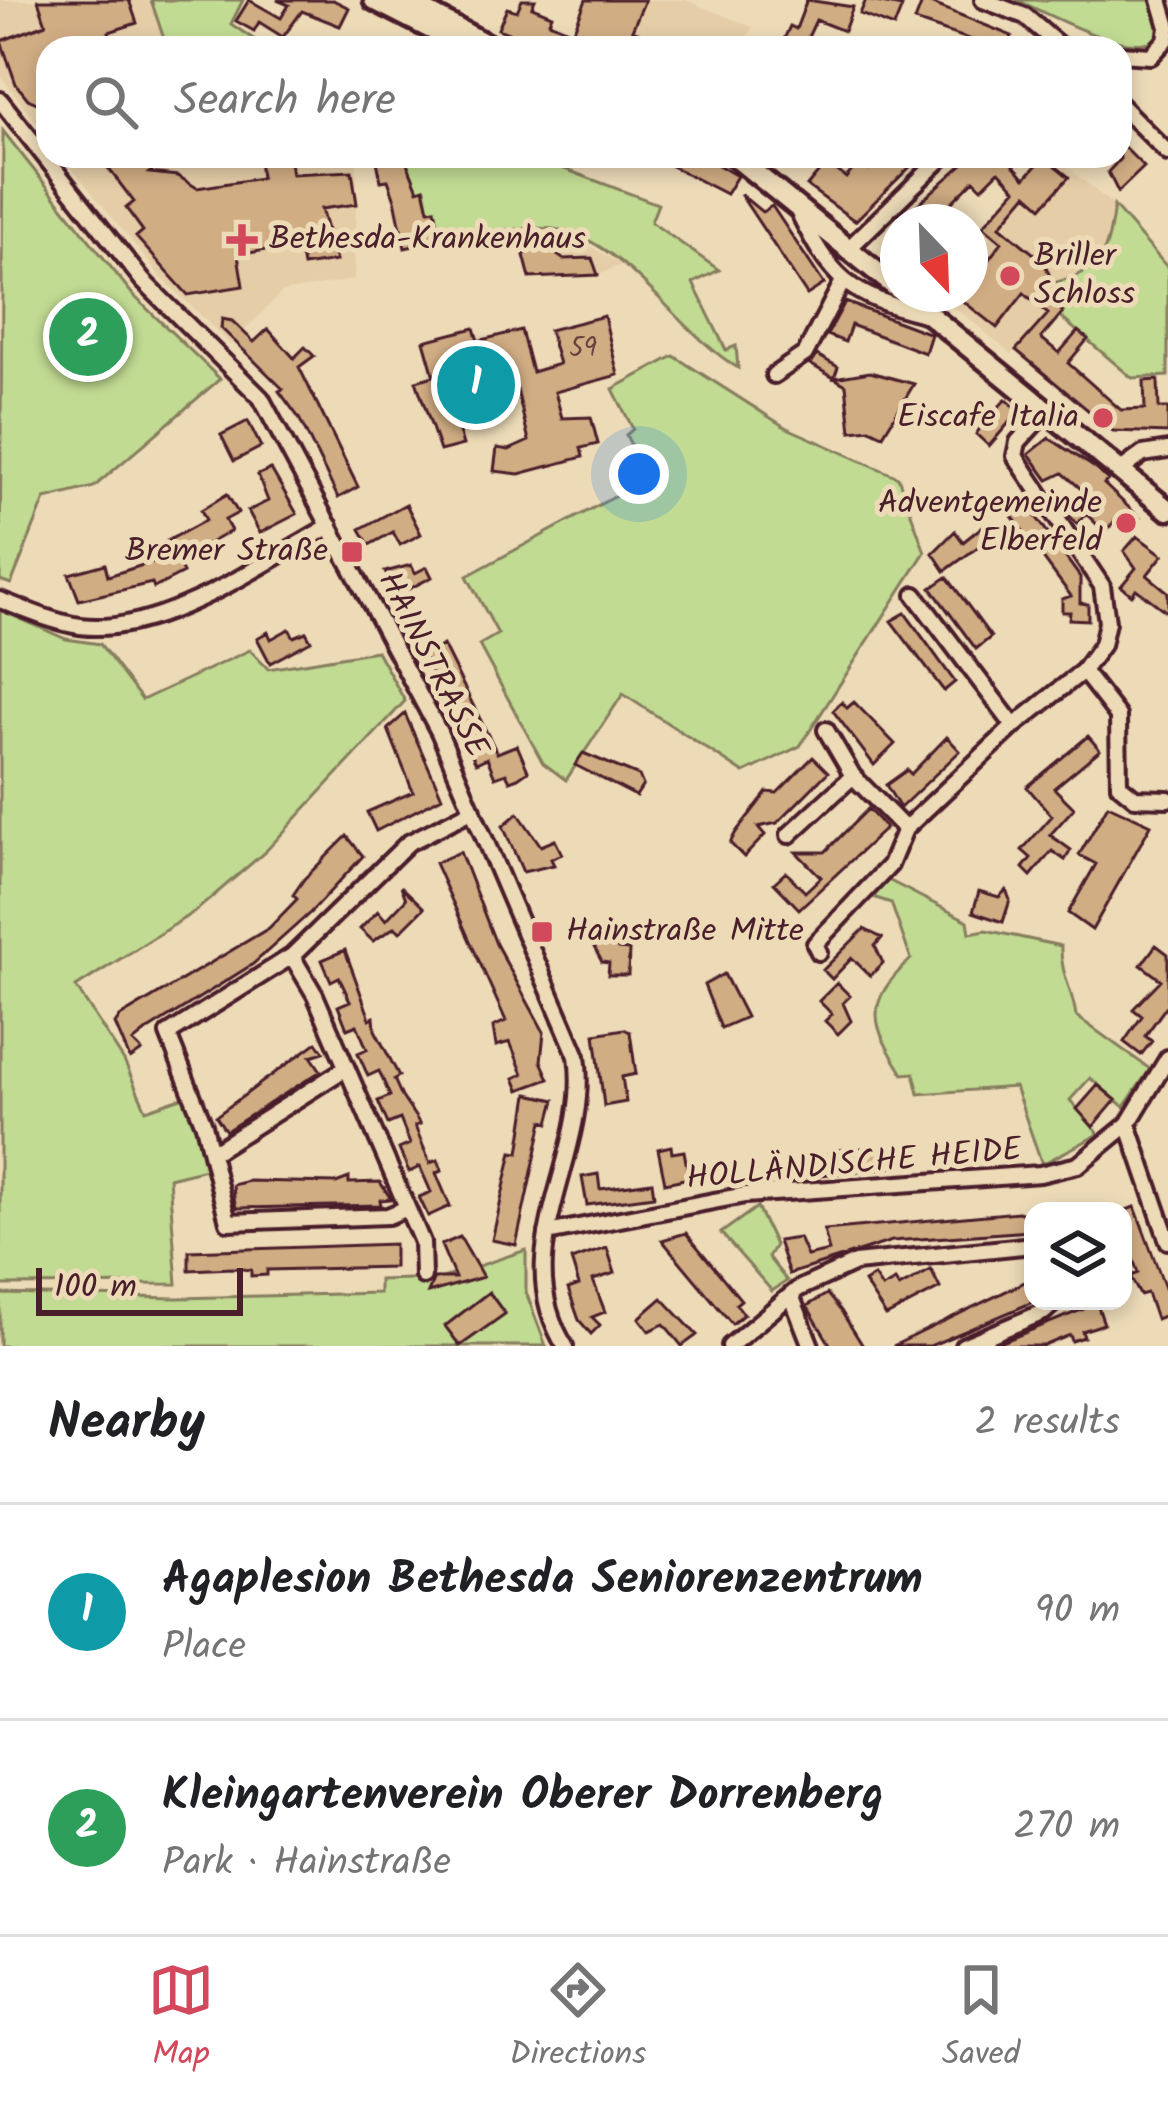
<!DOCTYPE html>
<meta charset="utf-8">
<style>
body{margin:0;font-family:Kalam,sans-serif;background:#f2f2f2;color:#202124}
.controls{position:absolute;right:36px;bottom:36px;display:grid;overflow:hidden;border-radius:24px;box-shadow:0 6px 18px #0003}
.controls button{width:108px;height:108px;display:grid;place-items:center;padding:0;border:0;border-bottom:3px solid #e0e0e0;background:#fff;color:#202124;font:60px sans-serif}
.compass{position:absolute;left:880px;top:204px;width:108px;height:108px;border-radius:50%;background:#fff;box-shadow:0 6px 18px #0003;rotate:157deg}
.scale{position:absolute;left:36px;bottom:30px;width:207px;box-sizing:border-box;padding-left:12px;border:6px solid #4a1f2b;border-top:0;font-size:33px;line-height:42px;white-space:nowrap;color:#4a1f2b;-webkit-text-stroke:9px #eddbb8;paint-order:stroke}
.you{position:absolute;left:639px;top:474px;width:42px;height:42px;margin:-30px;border:9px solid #fff;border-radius:50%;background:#1a73e8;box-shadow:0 0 0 18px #1a73e833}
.badge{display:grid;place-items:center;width:78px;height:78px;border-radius:50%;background:#d1495b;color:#fff;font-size:39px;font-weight:700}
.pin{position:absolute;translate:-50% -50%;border:6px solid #fff;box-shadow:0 3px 12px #0006}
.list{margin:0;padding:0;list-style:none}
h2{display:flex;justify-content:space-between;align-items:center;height:156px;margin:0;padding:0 48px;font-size:51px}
h2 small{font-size:39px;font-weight:400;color:#757577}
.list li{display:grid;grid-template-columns:78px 1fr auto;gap:36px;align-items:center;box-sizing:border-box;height:216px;padding:0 48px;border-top:3px solid #e0e0e0}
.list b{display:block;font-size:45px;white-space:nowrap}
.list p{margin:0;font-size:39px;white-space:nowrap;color:#757577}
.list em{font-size:39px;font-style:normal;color:#757577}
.icon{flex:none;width:66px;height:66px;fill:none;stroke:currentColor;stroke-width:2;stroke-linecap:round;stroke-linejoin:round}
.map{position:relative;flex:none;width:1168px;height:1346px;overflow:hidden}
.search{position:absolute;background:#fff;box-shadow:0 6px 18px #0003;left:36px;right:36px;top:36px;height:132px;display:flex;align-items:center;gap:30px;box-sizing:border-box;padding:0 42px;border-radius:36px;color:#757577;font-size:45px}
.sheet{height:588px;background:#fff}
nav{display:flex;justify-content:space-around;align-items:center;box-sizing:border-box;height:168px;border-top:3px solid #e0e0e0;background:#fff;font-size:33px;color:#757577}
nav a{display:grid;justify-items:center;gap:6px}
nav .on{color:#d1495b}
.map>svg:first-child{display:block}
.built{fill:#e5cda8}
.green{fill:#c1db92;stroke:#867d5e;stroke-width:3}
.building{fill:#d1ad84;stroke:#4a1f2b;stroke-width:3}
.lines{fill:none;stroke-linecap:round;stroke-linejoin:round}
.minor-casing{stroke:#4a1f2b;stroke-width:22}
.major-casing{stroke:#4a1f2b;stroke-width:27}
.minor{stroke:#eddbb8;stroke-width:14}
.major{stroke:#eddbb8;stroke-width:18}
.poi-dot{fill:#d1495b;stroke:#eddbb8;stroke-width:4.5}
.labels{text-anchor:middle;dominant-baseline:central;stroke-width:10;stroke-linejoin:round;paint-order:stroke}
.number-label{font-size:27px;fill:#6c4241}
.poi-label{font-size:33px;fill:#4a1f2b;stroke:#eddbb8;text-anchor:start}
.street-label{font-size:33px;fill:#4a1f2b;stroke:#eddbb8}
</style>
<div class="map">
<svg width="1168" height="1346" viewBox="0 0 1168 1346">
<rect width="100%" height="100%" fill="#eddbb8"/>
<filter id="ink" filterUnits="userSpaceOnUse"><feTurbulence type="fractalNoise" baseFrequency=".00833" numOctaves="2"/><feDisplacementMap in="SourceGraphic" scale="24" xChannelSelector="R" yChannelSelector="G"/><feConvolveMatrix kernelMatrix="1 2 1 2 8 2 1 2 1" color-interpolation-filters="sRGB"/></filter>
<g filter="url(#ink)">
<path class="built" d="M0 0H151L166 43 159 48H48V138L0 75Z
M645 0H685L753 27 740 48H626Z
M62 156H357L354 280 282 292 231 345 160 276Z
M1059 160 1114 206 1108 252 1083 275 1053 283 1059 299 1012 354 959 311 935 301 942 294H970V261Z
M535 229 568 232 621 265 598 275 579 261H524L512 232Z"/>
<path class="green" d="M151 0H243L231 24 267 48H160L165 42Z
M1016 0H1168V10L1157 14 1159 38C1125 59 1053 15 1016 0Z
M3 131 133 295 220 379 94 487 45 499 11 584 0 580Z
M404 156H530L658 204 651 222 719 270 693 283 726 350 736 346 738 368C678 333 624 237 553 229 518 225 476 236 441 240L435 209 429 210 425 189 418 190Z
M1114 206 1168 268V376L1132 378 1051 309 1059 298 1053 283C1104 270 1107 255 1114 206Z
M674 356 785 427 898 477 925 552 800 746 744 773 623 694 566 780 543 763 479 645 498 634 467 576 647 479 626 435 633 429 613 389Z
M0 610 66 639 100 644 142 700 250 650 268 669 377 651 405 701 266 851 197 910 76 987 124 1061 146 1110 187 1096 210 1168 169 1178 177 1284 0 1285Z
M888 880 968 921 970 933 986 930 1061 946C1060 973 1073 991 1076 1016L1150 1069 1124 1107 1090 1078 1070 1100 1099 1134 1042 1164 1015 1087 919 1094 914 1073 903 1074C870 1022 864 1004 911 959L891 903 873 897Z
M757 1207 775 1245 768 1257 787 1281 772 1291 721 1233Z
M526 1250V1292L546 1346H0V1294L177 1298 379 1293V1280L443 1278Z"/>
<path class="building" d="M38 0H129L137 23 109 32 111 39 90 48H48V108L28 99 16 84 1 41 46 24Z
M249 0 281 18 289 5 277 0H333L349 8 340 26 302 11 283 37 259 22 254 31 236 21Z
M522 0H535L532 7 552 15 549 22 573 32 586 0H645L632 30 645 35 639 48H545L498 29 507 8 517 11Z
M807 0 853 7 844 31 816 20 803 48H780L790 26 796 29Z
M866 0 902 7 894 27 860 14Z
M923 0 1012 36 1008 46 989 39 986 45 915 21Z
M1120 143 1144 167 1118 192 1108 172 1120 159Z
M99 156H171L149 173 178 176 197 188 261 178 259 158 289 156 292 174 352 171 357 204 321 209 336 261 303 266 299 244 238 255 243 286 188 295 136 237 143 231 126 208 134 202Z
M376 156H404L418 190 424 188 429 210 435 209 441 240 405 248 395 200 388 180 381 181Z
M652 156H703L737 176 726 194Z
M883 156H921L855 221 807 186 827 162 846 178 860 161 869 170Z
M972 156H1005L1025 178 1045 156H1063L1054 165 1069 177 1042 207 1027 194 1000 226 1034 254 1040 251 1059 300 1054 305 1063 312 1041 338 1059 353 1078 331 1088 339 1068 363 1121 410 1145 409 1144 381 1158 380 1159 408H1168V433L1113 431 1016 350 1048 314 1024 293 997 328 954 294H970V284L1002 242 983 226 1016 189 999 171 982 188 974 180 932 222H898Z
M740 194 762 212 772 206 824 284 807 295Z
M540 243 563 259 592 258 598 275 530 278 524 255Z
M845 302 931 334 925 353 851 325 845 342 827 335Z
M604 316 618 375 555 392 562 418 591 417 598 444 581 448 583 457 519 474 494 471 497 448 509 450 529 441 517 390 485 398 488 412 456 421 463 445 440 451 416 381 434 376 424 341 474 328 478 341 521 330 532 372 559 364 549 330Z
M222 319 232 321 254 342 268 329 294 358 305 347 314 356 299 367 358 487 338 498 299 418 279 391 283 389 221 328Z
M817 355 838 367 834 378 870 372 914 384 883 435 870 429 851 431 846 385 810 364Z
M1006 399 1019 411 989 446 976 434 981 427 975 421 988 405 995 411Z
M248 421 261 447 234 461 221 435Z
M1049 438 1095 468 1108 480 1104 484 1140 518 1126 533 1114 522 1105 532 1086 514 1077 524 1068 514 1087 494 1063 473 1048 480 1029 454Z
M271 469 297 514 260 533 248 511 268 501 258 475Z
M227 494 238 513 225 520 231 531 177 561 183 573 154 588 152 583 79 600 69 574 105 564 108 576 162 559 156 547 206 520 201 510Z
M1021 496 1080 577V603L1088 604V620L1069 619 1070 612H1062V599L1071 596 1006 508Z
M406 504 421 534 400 545 393 532 369 545 360 529Z
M984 525 993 536 945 571 933 553 955 531 963 542Z
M1137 536 1163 555 1147 575 1168 592V613L1136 589 1132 595 1121 586 1136 568 1124 551Z
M411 565 415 573 427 567 432 577 397 595 385 572Z
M947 577 991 637 976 649 931 588Z
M905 613 955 682 944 691 891 621Z
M289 629 294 637 306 632 311 641 270 663 257 638 268 632 271 639Z
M443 645 497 753 517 745 528 771 518 778 510 781 506 773 495 777 487 758 476 763 423 656Z
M842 702 847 708 854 702 895 744 874 765 833 711Z
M405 714 442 797 376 831 367 812 413 792 388 729Z
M1088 736 1100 750 1054 788 1074 808 1050 835 1071 850 1065 860 1052 851 1031 876 1023 868 1031 858 1022 850 1052 816 1027 787Z
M947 737 960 751 900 808 886 785 907 770 911 774Z
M583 753 639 776 643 785 636 796 575 765Z
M813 757 828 772 777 823 758 827 765 835 744 857 730 843 736 832 767 792 777 793Z
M1108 805 1151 825 1092 930 1068 913 1096 864 1079 855Z
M868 809 886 828 799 909 774 883 786 872 805 892 821 877 796 852H825Z
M518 813 541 846 555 840 562 854 551 859 554 865 523 872 503 826Z
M347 836 363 856 311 912 253 964 148 1030 133 1042 142 1051 130 1059 115 1024 120 1017 269 928 297 899 293 895 304 879Z
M460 852 496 944 544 1032 541 1061 549 1079 519 1090 514 1078 523 1074 510 1042 496 1046 493 1027 506 1021 435 863Z
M401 886 424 908 400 932 395 927 373 941 360 929 378 911 386 920 406 899Z
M1006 890 1010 900 1003 922 973 912 979 891 999 897Z
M608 926 618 949 629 950 628 975H608L609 963 602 962 588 936Z
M864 929 882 938 875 946 883 963 870 976 852 958 832 979 823 970Z
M1156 945 1168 954V1004L1145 1036 1152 1041 1141 1055 1124 1042 1142 1016 1133 1009 1161 980 1141 965Z
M345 950 370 1019 374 1017 375 1030 399 1076 394 1079 402 1097 420 1124 415 1126 430 1163 438 1160 442 1171 436 1173 450 1206 428 1216 419 1197 431 1192 420 1167 409 1172 399 1149 410 1144 400 1119 388 1124 378 1101 390 1096 379 1071 368 1076 358 1053 367 1049 357 1025 347 1029 338 1006 350 1001 339 977 331 981 322 960Z
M724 974 746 1017 721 1028 704 985Z
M837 983 850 996 843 1003 851 1021 838 1034 825 1021 832 1014 819 1001Z
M624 1029 630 1032 636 1074 622 1077 626 1102 604 1106 595 1034Z
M317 1042 324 1052 311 1056 321 1071 226 1131 216 1116Z
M1098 1085 1116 1100 1093 1127 1077 1109Z
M528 1094 555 1100 549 1123 543 1121 516 1245 492 1240 512 1152 519 1153Z
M671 1146 672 1153 684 1151 689 1178 665 1183 658 1149Z
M891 1146 893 1167 793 1178V1162L829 1160V1152L837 1150Z
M598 1174 600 1189 652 1182 654 1196 587 1205 582 1177Z
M349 1178V1183L380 1182 391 1199 380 1200 381 1205 236 1208 234 1198 233 1185 249 1181 336 1183Z
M1135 1207 1168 1296V1314L1156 1319 1147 1293 1140 1295 1130 1276 1138 1273 1123 1230V1211Z
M1018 1212 1029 1215 1030 1231 892 1241 789 1274 778 1241 799 1238 807 1256 829 1251 824 1230Z
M686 1233 741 1300 736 1304 744 1314 732 1324 662 1240Z
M460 1237 483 1277 428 1293 434 1278H455L441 1245Z
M394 1244V1267L267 1270V1275L251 1276V1270L233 1268 189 1270V1251Z
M607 1248 615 1273 593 1280 605 1312 592 1317 600 1325 591 1334 579 1320 568 1289 579 1285 571 1260Z
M931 1270 940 1288 886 1316 864 1282 874 1276 882 1288 895 1281 899 1287Z
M1033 1278V1302L930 1346H893Z
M489 1292 505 1314 460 1346 445 1326Z
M827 1294 841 1311 863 1346H831L807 1306Z
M662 1298 697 1335 682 1346 664 1324 649 1331 639 1318Z
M1081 1301H1096L1104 1324 1082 1331 1084 1337 1072 1341 1070 1335 1044 1346H992L1084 1309Z"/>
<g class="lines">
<g class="minor-casing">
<path id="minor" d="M983 0 1025 16 1062 48
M1160 0 1168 27
M1120 54 1151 56 1166 40 1168 28
M0 100 143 281 261 398 439 732 577 1056C592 1155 505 1250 565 1346
M1120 105 1168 153
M797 209C831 279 847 295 924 314
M846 251 944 156
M774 375 805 354 842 283
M1121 470 1143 454 1168 450
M915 595 1014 726
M0 600C26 610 53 622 80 626 159 637 262 563 330 526
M1083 671 1118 716 1119 785 1135 798 1168 799
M826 730 853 776 905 829
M789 835 853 776
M819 952 815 944 890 865 905 829 1014 726 1083 671 1102 645 1107 622 1102 586 1015 456 1018 442 1049 408
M292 956 315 995 422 1242 423 1276
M1168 1058 1128 1124 1168 1241
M212 1153 346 1068
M407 1208 388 1216 228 1222 204 1125 168 1034 292 956 408 843 473 810
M547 1233 745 1195 1040 1174 1078 1165 1128 1124
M791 1295 811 1346
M730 1346 798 1289 855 1263 1033 1245
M963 1346 1044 1312 1056 1301"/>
</g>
<g class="major-casing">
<path id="major" d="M374 0 468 48
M404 0 493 48
M734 156 898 289
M904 294 1168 510"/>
</g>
<use href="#minor" class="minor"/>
<use href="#major" class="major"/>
</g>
</g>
<g class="poi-dot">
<path d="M236 222h12v12h12v12h-12v12h-12v-12h-12v-12h12z"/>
<circle cx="1010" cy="276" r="12"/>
<circle cx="1103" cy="418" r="12"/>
<circle cx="1126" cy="523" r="12"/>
<rect x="340" y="540" width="24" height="24" rx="6"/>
<rect x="530" y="920" width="24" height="24" rx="6"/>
</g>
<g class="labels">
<g class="number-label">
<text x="583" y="348">59</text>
</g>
<g class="poi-label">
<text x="269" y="240">Bethesda-Krankenhaus</text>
<text x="1034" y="257">Briller<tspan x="1034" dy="38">Schloss</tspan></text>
<text x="1079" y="418" text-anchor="end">Eiscafe Italia</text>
<text x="1102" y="504" text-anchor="end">Adventgemeinde<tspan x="1102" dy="38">Elberfeld</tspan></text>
<text x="328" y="552" text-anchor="end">Bremer Straße</text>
<text x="566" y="932">Hainstraße Mitte</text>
</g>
<g class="street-label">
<text transform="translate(432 665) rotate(63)">HAINSTRASSE</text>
<text transform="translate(854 1165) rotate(-5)">HOLLÄNDISCHE HEIDE</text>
</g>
</g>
</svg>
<div class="controls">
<button><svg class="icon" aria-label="layers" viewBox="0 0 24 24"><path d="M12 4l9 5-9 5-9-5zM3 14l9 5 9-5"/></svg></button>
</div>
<svg class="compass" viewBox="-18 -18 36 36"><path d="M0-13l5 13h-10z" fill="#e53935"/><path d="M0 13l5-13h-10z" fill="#757577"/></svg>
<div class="scale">100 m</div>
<div class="you"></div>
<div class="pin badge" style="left:476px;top:385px;background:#0f9aa8">1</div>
<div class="pin badge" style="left:88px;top:337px;background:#2e9e5b">2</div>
<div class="search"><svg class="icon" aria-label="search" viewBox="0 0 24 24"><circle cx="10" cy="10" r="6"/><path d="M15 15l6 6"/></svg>Search here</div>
</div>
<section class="sheet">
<h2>Nearby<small>2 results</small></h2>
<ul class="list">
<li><span class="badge" style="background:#0f9aa8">1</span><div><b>Agaplesion Bethesda Seniorenzentrum</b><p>Place</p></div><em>90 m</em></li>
<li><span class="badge" style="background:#2e9e5b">2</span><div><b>Kleingartenverein Oberer Dorrenberg</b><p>Park · Hainstraße</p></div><em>270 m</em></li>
</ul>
</section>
<nav>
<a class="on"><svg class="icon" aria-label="map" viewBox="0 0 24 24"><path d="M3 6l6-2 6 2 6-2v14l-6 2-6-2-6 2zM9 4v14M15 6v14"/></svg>Map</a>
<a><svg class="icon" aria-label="directions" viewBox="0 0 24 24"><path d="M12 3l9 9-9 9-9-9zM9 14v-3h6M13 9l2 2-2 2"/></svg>Directions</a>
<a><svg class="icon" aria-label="saved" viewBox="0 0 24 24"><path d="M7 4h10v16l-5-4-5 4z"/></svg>Saved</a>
</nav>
